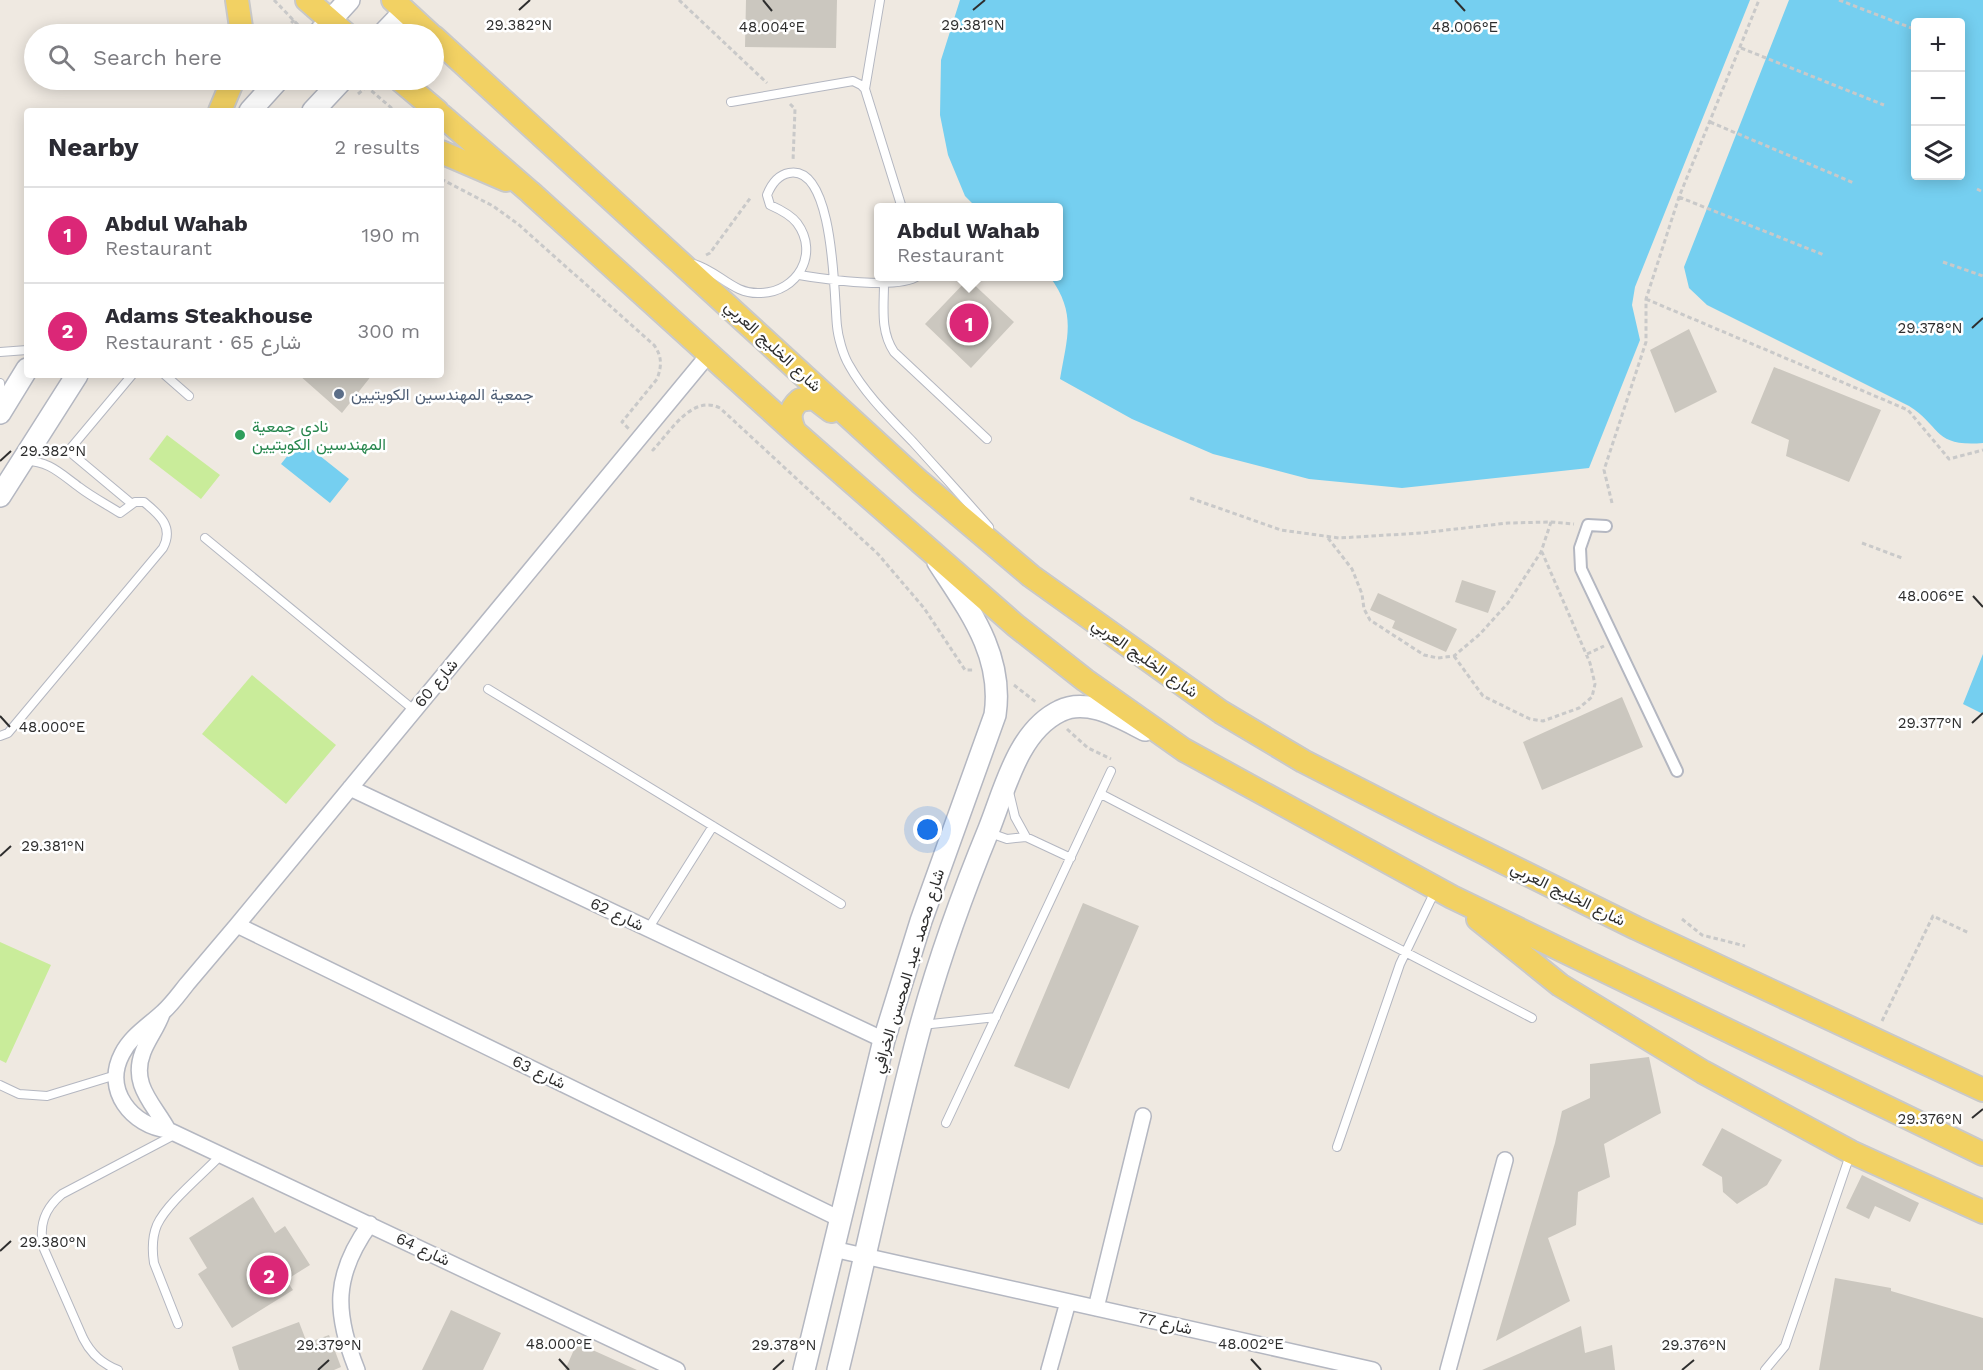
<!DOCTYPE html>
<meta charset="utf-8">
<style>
body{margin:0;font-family:"Work Sans",Vazirmatn,sans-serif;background:#f7f7f7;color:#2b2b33}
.controls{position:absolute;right:18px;top:18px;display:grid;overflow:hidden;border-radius:6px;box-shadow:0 3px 15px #0003}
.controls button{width:54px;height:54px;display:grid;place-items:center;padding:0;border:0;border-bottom:2px solid #e1e1e2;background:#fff;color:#2b2b33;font:30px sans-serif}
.you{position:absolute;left:928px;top:830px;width:21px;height:21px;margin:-15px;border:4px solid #fff;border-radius:50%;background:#1a73e8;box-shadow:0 0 0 9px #1a73e833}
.badge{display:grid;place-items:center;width:39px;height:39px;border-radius:50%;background:#db2777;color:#fff;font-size:20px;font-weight:700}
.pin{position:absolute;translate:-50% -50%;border:3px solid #fff;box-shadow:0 2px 6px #0006}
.popup{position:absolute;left:874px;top:203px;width:189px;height:78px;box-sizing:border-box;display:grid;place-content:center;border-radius:6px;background:#fff;filter:drop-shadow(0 2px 4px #0005);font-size:20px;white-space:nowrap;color:#7c7c81}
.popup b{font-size:22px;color:#2b2b33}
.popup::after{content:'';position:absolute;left:50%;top:100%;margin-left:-12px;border:12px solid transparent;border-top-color:#fff}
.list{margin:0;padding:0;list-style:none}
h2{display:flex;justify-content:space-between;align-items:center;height:78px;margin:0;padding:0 24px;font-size:26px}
h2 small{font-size:20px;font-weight:400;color:#7c7c81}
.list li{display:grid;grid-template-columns:39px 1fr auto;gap:18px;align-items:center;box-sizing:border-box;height:96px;padding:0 24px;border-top:2px solid #e1e1e2}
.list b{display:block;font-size:22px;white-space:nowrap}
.list p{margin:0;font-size:20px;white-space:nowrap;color:#7c7c81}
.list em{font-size:20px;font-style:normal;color:#7c7c81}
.icon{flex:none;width:33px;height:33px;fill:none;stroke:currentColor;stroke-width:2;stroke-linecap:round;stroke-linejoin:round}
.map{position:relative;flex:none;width:1983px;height:1370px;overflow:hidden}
.search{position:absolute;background:#fff;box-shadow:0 3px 15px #0003;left:24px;top:24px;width:420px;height:66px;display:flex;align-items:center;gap:15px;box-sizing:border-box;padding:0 21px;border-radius:33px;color:#7c7c81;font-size:22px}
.panel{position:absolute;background:#fff;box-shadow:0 3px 15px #0003;left:24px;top:108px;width:420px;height:270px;border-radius:6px}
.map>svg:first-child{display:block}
.pitch{fill:#c9ec9a}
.water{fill:#75cff0;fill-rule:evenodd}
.building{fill:#cbc7bf}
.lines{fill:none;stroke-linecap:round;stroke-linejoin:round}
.service-casing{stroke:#b4b7c1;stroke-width:10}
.pedestrian-casing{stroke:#b4b7c1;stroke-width:14}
.minor-casing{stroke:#b4b7c1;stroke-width:18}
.secondary-casing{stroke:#b4b7c1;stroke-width:24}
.primary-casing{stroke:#c9c9c9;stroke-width:26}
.path{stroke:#c9c9c9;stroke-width:3;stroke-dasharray:4.5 3;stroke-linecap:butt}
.service{stroke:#fff;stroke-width:8}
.pedestrian{stroke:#fff;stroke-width:10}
.minor{stroke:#fff;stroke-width:15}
.secondary{stroke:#fff;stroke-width:21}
.primary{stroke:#f2d163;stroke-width:22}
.ticks{fill:none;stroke:#2e2e2e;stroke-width:2}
.service-dot{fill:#5c6f8a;stroke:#fff;stroke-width:2}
.leisure-dot{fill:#2e9e5b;stroke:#fff;stroke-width:2}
.labels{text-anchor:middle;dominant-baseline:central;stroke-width:5;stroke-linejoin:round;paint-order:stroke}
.street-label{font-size:16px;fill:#2e2e2e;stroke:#fff}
.service-label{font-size:16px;fill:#4e5e75;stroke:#fff;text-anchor:start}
.leisure-label{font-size:16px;fill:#27864d;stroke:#fff;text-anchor:start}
.ticks-label{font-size:15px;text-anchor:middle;fill:#2e2e2e;stroke:#fff;stroke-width:5;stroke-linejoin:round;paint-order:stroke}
</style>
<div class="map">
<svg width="1983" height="1370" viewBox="0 0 1983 1370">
<rect width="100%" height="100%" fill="#efe9e1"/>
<path class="pitch" d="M167 435 220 475 201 499 149 459Z
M252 675 336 745 286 804 202 734Z
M0 942 51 965 6 1063 0 1060Z"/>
<path class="water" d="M960 0H1750L1635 287 1632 305 1640 340 1589 468 1402 488 1309 479 1213 454 1132 419 1060 379C1067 337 1077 314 1050 277L1059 276V208L976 207 965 196 948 155 940 115 941 60Z
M1789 0H1983V443C1933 447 1942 427 1909 406L1707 305 1689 288 1684 267ZM1960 22V176H1916V22Z
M300 440 349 479 330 503 281 464Z
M1983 654V714L1963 704Z"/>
<path class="building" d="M746 0H837L836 48 745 47Z
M968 279 1014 322 971 368 925 324Z
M1689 329 1717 392 1675 413 1650 350Z
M1774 367 1881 410 1849 482 1786 456 1789 440 1751 423Z
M299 375H372L342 413Z
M1462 580 1496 591 1488 613 1455 602Z
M1378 593 1457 629 1446 652 1392 628 1395 621 1370 610Z
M1622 697 1643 747 1542 790 1523 742Z
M1083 903 1139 926 1069 1089 1014 1066Z
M1649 1057 1661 1113 1604 1144 1610 1177 1578 1192 1576 1225 1548 1238 1570 1301 1496 1341 1555 1143 1562 1111 1590 1098V1064Z
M1722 1128 1782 1160 1767 1185 1737 1204 1723 1192 1722 1177 1702 1165Z
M1862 1175 1919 1203 1910 1222 1875 1206 1869 1219 1846 1208Z
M253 1197 275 1233 285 1226 310 1265 286 1280 293 1290 232 1328 198 1274 207 1268 189 1238Z
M1835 1278 1891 1288V1291L1983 1318V1370H1819Z
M451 1310 501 1333 483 1370H422Z
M299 1322 307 1343 329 1335 341 1367 334 1370H239L232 1347Z
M1581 1326 1585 1353 1612 1345 1615 1370H1482Z
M577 1343 637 1370H565Z"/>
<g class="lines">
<g class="service-casing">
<path id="service" d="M865 89 880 0
M731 102 853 81 861 85 865 89 902 208
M694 264C719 271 733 295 761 293 797 292 820 254 797 223 791 215 779 209 770 205L767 195C771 185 778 175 789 173 835 164 834 299 837 326 838 337 843 355 849 365 865 394 890 418 913 442 938 470 964 498 989 527
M799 275C824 279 898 290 918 276
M884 283C884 307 880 331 894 352L987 439
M0 352 27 350
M132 375 70 449 71 453 132 504
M165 375 189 396
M0 383 1 399
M205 538 414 710
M488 689 841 904
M0 736 8 733 163 548C174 527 160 515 144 502H135L120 513C106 504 92 497 79 487 61 474 48 460 24 461
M1009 792 1015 817 1026 837 1071 858
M1101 794 1532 1018
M990 833 1007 839 1026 837
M648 929 713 826
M922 1025 996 1017
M0 1085 19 1094 47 1096 116 1075
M946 1123 1111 771
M1337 1147 1400 964 1435 891
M178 1324 154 1263C152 1250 152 1237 157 1225 167 1203 203 1174 221 1155
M118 1370C102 1364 91 1354 83 1338L44 1249C38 1226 44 1209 62 1194L176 1134
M1765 1370 1785 1346 1850 1155"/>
</g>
<g class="pedestrian-casing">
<path id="pedestrian" d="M1606 526 1588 525 1580 548 1581 569 1677 771"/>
</g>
<g class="minor-casing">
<path id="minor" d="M350 788 884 1040
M237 925 840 1219
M162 1014C157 1028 148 1039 143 1052 130 1085 154 1104 168 1130
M833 1249 1373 1370
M1096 1308 1143 1116
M357 1370C334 1313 333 1275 370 1224
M677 1370 168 1130C132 1126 103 1090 122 1054 131 1036 148 1026 163 1012 172 1004 179 994 187 984 203 965 220 945 237 925L709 354
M1049 1370 1068 1302
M1448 1370 1505 1160"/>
</g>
<g class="secondary-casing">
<path id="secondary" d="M318 34 349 0
M383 34 405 11
M250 111 278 80
M313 111 342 80
M0 413 27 369
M0 496 77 375
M804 1370 884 1040 921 921 995 715C1004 655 969 610 938 562
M838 1370C865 1260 888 1149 917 1039 936 967 961 897 989 829 1005 789 1018 731 1060 711 1087 697 1121 718 1145 730"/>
</g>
<g class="primary-casing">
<path id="primary" d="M237 0 242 34
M307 0 346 34
M393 0 430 34
M434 37 920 482 1031 576 1221 712 1303 761 1432 827 1636 928 1983 1090
M400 80 437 111
M220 111 233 80
M441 115 530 192 795 432 1015 625 1085 680 1184 750 1452 897 1983 1154
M441 152 506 180
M795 432C789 419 788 410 800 400L814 398 831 411
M1478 919 1560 985 1703 1072 1851 1152 1983 1212"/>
</g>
<path class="path" d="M274 0 300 27
M679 0 767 83
M1839 0 1914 29
M281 34 294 20
M1741 48 1884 105
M360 81 395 111
M358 94 375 80
M790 104 795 109 793 161
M1710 122 1854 183
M441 179 493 206 518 224 654 345C662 356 662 366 657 379L622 422 629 429
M1977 189 1983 192
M1679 197 1824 255
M706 255 710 253 751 197
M1943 262 1983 276
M1646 299 1908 410 1949 459 1983 450
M652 449 653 450C670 432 692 394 720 408L878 554 924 608 965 670H974
M1190 498 1281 530 1339 538 1421 533 1508 523 1551 522 1574 524
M1612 503 1604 470 1646 342V299L1679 197 1759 0
M1328 538 1352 569 1362 594 1364 609 1370 620 1424 655 1438 658 1454 656 1480 634 1508 603 1541 552 1551 522
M1862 543 1902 558
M1587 654 1604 646
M1454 656 1483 696 1530 719 1543 721 1579 708 1592 697 1595 684 1590 663 1542 552
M1014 685 1037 703
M1067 729 1088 748 1111 759
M1682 919 1702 935 1745 946
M1882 1021 1933 916 1969 933"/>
<use href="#service" class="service"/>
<use href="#pedestrian" class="pedestrian"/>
<use href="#minor" class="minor"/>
<use href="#secondary" class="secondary"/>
<use href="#primary" class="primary"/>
</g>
<path class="ticks" d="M763 0 772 11M1455 0 1465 11M519 10 530 0M973 10 985 0M1972 328 1983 318M0 461 11 451M1973 596 1983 607M0 716 10 727M1972 723 1983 713M0 856 11 846M1972 1118 1983 1109M0 1251 11 1241M559 1359 569 1370M1251 1359 1261 1370M318 1370 329 1360M773 1370 784 1360M1682 1370 1694 1360"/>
<circle class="service-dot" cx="339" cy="394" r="6"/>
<circle class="leisure-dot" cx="240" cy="435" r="6"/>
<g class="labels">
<g class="street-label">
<text transform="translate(773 346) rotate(43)">شارع الخليج العربي</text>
<text transform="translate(1145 658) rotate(35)">شارع الخليج العربي</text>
<text transform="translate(436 683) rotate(-50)">شارع 60</text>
<text transform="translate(1568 894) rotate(26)">شارع الخليج العربي</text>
<text transform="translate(617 914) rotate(25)">شارع 62</text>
<text transform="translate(908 971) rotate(-73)">شارع محمد عبد المحسن الخرافي</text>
<text transform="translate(539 1072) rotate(26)">شارع 63</text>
<text transform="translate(423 1249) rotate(25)">شارع 64</text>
<text transform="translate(1165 1323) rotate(13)">شارع 77</text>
</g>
<g class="service-label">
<text x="351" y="394">جمعية المهندسين الكويتيين</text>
</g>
<g class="leisure-label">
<text x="252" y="426">نادي جمعية<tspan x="252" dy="18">المهندسين الكويتيين</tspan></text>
</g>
</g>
<g class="ticks-label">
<text x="519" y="30">29.382°N</text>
<text x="973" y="30">29.381°N</text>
<text x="1465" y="32">48.006°E</text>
<text x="772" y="32">48.004°E</text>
<text x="1930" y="333">29.378°N</text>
<text x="53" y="456">29.382°N</text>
<text x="1931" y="601">48.006°E</text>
<text x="1930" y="728">29.377°N</text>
<text x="52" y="732">48.000°E</text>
<text x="53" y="851">29.381°N</text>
<text x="1930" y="1124">29.376°N</text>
<text x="53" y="1247">29.380°N</text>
<text x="559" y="1349">48.000°E</text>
<text x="1251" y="1349">48.002°E</text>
<text x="329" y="1350">29.379°N</text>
<text x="784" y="1350">29.378°N</text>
<text x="1694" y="1350">29.376°N</text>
</g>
</svg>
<div class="controls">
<button>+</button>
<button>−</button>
<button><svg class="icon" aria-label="layers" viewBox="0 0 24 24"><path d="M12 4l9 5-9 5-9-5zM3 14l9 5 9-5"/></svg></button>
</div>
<div class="you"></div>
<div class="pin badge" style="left:969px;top:323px">1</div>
<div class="popup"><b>Abdul Wahab</b>Restaurant</div>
<div class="pin badge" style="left:269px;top:1275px">2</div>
<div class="search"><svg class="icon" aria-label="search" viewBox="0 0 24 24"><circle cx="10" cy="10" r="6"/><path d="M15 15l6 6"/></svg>Search here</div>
<section class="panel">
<h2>Nearby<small>2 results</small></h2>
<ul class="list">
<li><span class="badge">1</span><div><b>Abdul Wahab</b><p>Restaurant</p></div><em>190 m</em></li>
<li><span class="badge">2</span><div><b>Adams Steakhouse</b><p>Restaurant · شارع 65</p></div><em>300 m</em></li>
</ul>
</section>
</div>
